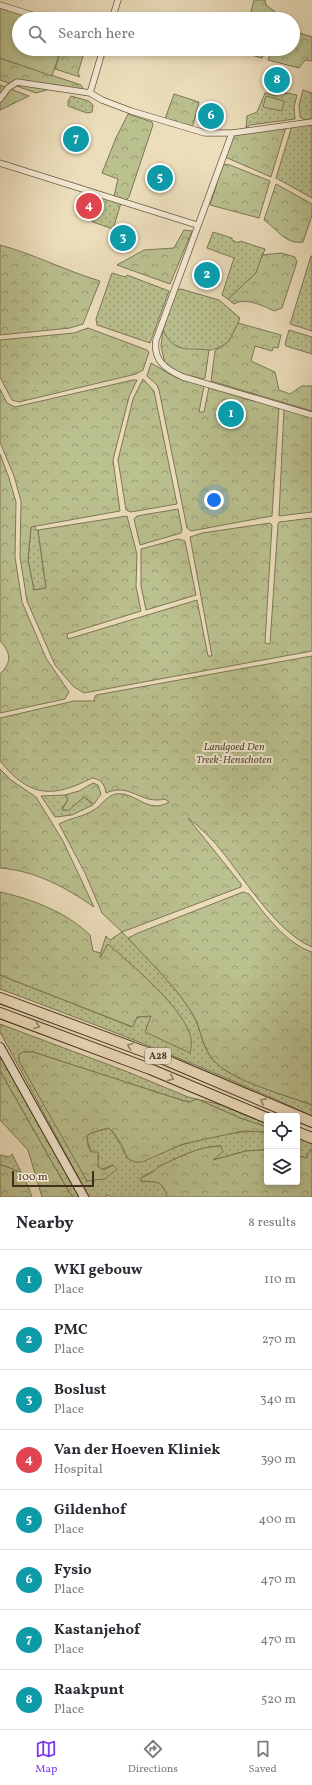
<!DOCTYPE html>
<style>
body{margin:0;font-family:Vollkorn,serif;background:#f2f2f3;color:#2b2b33}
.controls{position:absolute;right:12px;bottom:12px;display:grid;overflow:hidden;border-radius:4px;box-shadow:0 2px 6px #0003}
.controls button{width:36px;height:36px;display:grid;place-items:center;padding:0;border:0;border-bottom:1px solid #e1e1e2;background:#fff;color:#2b2b33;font:20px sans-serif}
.scale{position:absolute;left:12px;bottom:10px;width:82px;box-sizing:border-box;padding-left:4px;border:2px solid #402e1f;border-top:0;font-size:11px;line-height:14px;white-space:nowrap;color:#402e1f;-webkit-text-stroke:3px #f3e9d3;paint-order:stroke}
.you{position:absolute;left:214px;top:500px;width:14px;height:14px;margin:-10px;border:3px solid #fff;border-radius:50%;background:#1a73e8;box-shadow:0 0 0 6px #1a73e833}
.badge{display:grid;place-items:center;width:26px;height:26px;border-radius:50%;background:#7c3aed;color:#fff;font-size:13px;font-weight:700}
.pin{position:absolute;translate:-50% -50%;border:2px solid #fff;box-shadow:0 1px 4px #0006}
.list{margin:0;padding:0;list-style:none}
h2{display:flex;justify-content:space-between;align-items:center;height:52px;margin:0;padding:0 16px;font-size:17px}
h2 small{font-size:13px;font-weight:400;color:#7c7c81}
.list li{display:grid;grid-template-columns:26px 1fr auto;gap:12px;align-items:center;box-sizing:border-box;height:60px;padding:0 16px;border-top:1px solid #e1e1e2}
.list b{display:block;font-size:15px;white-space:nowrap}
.list p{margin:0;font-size:13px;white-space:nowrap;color:#7c7c81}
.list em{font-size:13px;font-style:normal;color:#7c7c81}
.icon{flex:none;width:22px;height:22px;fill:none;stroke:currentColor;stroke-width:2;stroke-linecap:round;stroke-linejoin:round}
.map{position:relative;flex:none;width:312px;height:1197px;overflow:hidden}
.search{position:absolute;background:#fff;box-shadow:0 2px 6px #0003;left:12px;right:12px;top:12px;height:44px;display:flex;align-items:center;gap:10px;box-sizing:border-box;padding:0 14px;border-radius:22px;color:#7c7c81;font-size:15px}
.sheet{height:532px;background:#fff}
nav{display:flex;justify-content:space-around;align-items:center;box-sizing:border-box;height:56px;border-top:1px solid #e1e1e2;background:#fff;font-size:11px;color:#7c7c81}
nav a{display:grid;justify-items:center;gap:2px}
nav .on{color:#7c3aed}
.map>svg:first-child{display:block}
.grass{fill:url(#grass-dots);stroke:#7d7756}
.forest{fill:url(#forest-crowns);stroke:#7d7756}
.pitch{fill:#bac08e;stroke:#7d7756}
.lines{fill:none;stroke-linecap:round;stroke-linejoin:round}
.street-casing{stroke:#6b5a46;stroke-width:7}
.secondary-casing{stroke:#402e1f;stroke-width:10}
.highway-casing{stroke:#402e1f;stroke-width:12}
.street{stroke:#f3e9d3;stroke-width:5.5}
.secondary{stroke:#f3e9d3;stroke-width:8}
.highway{stroke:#ecddbb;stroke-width:10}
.oneway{stroke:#96866d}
.labels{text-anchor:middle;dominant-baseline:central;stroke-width:4;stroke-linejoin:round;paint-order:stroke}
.shield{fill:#f3e9d3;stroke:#766655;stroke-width:1}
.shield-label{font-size:10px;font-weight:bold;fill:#402e1f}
.park-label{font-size:11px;font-style:italic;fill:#584b35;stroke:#f3e9d3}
</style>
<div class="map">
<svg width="312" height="1197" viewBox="0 0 312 1197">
<defs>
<pattern id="grass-dots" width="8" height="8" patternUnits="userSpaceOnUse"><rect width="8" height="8" fill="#bac08e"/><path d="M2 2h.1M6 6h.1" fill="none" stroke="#999c73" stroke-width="1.8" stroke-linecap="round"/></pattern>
<pattern id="forest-crowns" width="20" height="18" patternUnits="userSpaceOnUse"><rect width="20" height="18" fill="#bac08e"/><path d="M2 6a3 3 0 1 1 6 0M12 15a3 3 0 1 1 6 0" fill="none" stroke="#999c73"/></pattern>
</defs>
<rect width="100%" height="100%" fill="#ecddbb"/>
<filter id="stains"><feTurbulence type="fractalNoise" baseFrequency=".005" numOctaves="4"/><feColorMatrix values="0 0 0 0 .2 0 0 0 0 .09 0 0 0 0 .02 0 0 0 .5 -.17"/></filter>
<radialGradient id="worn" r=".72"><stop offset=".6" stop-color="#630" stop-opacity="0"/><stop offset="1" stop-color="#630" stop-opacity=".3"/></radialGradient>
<path class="grass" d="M303 90 312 93V120H305L300 117 299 105Z
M277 91 297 95 294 107 295 119 250 125 246 128 247 116 257 112 265 93 276 96Z
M71 96 89 101 93 105 92 112 87 113 68 106V101Z
M312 123V198L276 178 292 126Z
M91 194 121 203 113 229 93 222 86 216Z
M213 232 232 238V240L239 243 240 241 265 249 256 273 228 299 222 295 234 258 207 248Z
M311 256H312V331L290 324Z
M112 273 125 277 127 275 169 291 150 343 97 325 96 319Z
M181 289 219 300 240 318C237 326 233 337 227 343 214 354 185 353 171 343 167 340 165 335 163 330L175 290Z
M289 330 312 337V354L286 346 285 344Z
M35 526 36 530H38L46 588 34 590 28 560 31 527Z
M65 795 68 800 62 808 64 811 84 797 93 805 72 815 55 817 41 796Z
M122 932C146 958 174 983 192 1013 203 1031 200 1048 217 1064 238 1082 285 1095 312 1105V1116C210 1069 106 1028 0 989V975L132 1027 137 1017 152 1016 190 1053 98 961 106 936 110 940Z
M0 1024 128 1072 188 1097 222 1105 267 1124V1127L240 1118 197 1099 190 1102 181 1100 33 1052H23L87 1181 113 1165 100 1170 97 1163 99 1156C89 1151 88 1147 87 1136L91 1133 108 1128C120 1137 121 1154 131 1160 175 1149 220 1128 267 1132L266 1147 264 1150 246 1151 212 1160 221 1146C199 1146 177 1158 158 1167L154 1171 143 1176 141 1181C158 1182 162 1180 167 1197H112L108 1195 106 1197H89L0 1032Z
M0 1056 79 1197H73L69 1192 0 1071Z
M297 1137 312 1144V1151H310L306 1158 297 1155Z
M12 1154 22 1174 12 1169 0 1165V1155L9 1157Z"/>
<path class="forest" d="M254 0H265L266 5 278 14 281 19H274L251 12Z
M293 31 312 37V61L305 60 299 68 268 60 272 49H293Z
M61 49H85L78 73 80 77 55 69Z
M229 49H266L262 58Z
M0 58 81 85 86 94 50 89 36 93 0 80Z
M0 85 29 96 0 110Z
M174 94 199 102 193 125 191 126 165 119Z
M128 114 152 122 153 125 129 197 126 200 114 196 118 179 102 173 116 138Z
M286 127 271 177 225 157 234 135Z
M223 164 230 165 270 181 259 218 210 205Z
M276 184 312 204V215L303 242C286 245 277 229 264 220Z
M184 230 192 231 170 284 117 265 144 250 174 248Z
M0 245C34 254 66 271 100 281L83 324 70 328 0 335Z
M281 253 295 257 297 262 282 308 274 311C264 306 245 297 234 304L228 299 256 273 262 255Z
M238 323 281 335 278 348 274 347 272 351 255 346 251 361 275 372 279 390 290 394 302 386H312V411L211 381 215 351 229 341Z
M88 328 147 350 149 352 143 370 136 374 19 402 12 400 0 377V340L74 333Z
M163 330C175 355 188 347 209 350L205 378 203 379 176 372 165 364 161 346Z
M151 363 175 377 204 386 199 412H204L209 387 279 407 272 516 191 531 187 528 159 390 157 385 147 376Z
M143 379 154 391 177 504 131 512 126 510 118 460 133 399Z
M133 380H137L129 397 113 460 120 511 31 527 28 560 34 590 46 588 38 530 127 516 137 554 136 586 141 611 67 634 68 639 197 600 208 656H212L190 537 202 533 270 523 272 525 265 643 270 644 278 524 279 522 312 518V651L84 693 74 687 55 665 27 601 20 557 21 501 14 476 0 442V389L7 403 15 407Z
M284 409 312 417V512L279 516Z
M0 454 9 478 16 502 15 557 22 602 46 658 69 692 65 699 0 713V674C12 663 11 652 0 641Z
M178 509 182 530 181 533 140 545 134 519 137 516Z
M178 539 185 541 196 595 146 610 141 586V549Z
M312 656V947C274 931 242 874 215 843 207 834 198 826 188 818L241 884V887L122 932 102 913 85 873 59 824C70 818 83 817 94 810 102 805 106 796 116 794 135 791 148 815 169 802L165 799C141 805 130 782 106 793 105 785 101 779 92 778 53 798 30 798 0 761V718L74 701H95L94 699 96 695Z
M0 769 11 780 36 797 63 841 94 907C65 887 36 871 0 868Z
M93 783 98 785 101 794 94 804 84 797 69 810H62L68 800 65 795 79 791Z
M0 892C32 899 66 912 90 935L93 951 101 953 100 958 108 944C133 966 174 1000 188 1029 192 1038 192 1045 190 1053L145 1032 151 1016 137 1017 133 1027 0 975Z
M243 892 249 894C266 915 285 943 312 952V1105C285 1095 237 1082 217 1064 200 1047 203 1031 192 1013 175 985 149 962 128 938L138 933Z
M23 1052H33L181 1100 190 1102 197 1099 240 1118 267 1127V1132L243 1131 183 1144 142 1162H135L127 1158 122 1145 113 1132 108 1128 91 1133 87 1136 88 1146 91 1152H98V1167L104 1170 113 1165 117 1169 105 1179 87 1181 19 1061V1054Z
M0 1071 69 1192 73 1197H42L28 1150 0 1120Z
M267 1139V1182H297V1155L306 1158 310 1150 312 1151V1197H167C162 1180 158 1182 141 1181L140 1179 154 1171 158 1167C177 1158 199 1146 221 1146L223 1152 213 1160 246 1151 264 1150 266 1147 265 1141Z
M0 1165C21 1170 25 1177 32 1197H0Z"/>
<path class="pitch" d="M0 7 37 19H19V49H61L52 76 0 58Z
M266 96 284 101 282 111 263 107Z"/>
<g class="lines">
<g class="street-casing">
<path id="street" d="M0 5 45 19
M112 19 118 0
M103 49 90 93 102 100 131 111 205 133H232L312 122
M0 99 8 88 17 82 90 93
M232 133 156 340C153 360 165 369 183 377L312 415
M0 163 197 225"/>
</g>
<g class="secondary-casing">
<path id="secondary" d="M0 1047 84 1197"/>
</g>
<g class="highway-casing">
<path id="highway" d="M0 998 156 1056 312 1122
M0 1013 150 1069 267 1118
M297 1132 312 1138"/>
</g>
<use href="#street" class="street"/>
<use href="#secondary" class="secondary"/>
<use href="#highway" class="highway"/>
</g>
<defs><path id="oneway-chevron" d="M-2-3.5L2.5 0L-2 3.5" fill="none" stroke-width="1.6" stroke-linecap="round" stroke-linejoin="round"/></defs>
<g class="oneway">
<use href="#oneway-chevron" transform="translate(37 1026) rotate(20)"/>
<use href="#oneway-chevron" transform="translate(130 1046) rotate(-159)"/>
<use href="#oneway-chevron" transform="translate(171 1078) rotate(23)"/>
<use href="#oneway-chevron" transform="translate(263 1101) rotate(-156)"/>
</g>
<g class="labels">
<rect class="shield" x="145" y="1048" width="26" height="16" rx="3"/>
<g class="shield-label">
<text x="158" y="1056">A28</text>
</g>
<g class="park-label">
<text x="234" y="747">Landgoed Den<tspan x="234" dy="13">Treek-Henschoten</tspan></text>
</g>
</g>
<rect width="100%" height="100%" filter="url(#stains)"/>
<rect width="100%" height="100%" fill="url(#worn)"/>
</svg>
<div class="controls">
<button><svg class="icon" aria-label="locate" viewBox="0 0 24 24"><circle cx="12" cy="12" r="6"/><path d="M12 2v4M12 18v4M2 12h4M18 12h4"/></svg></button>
<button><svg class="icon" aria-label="layers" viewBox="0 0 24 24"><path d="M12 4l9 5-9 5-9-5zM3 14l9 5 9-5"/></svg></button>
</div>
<div class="scale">100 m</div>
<div class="you"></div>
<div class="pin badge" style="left:231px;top:414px;background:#0f9aa8">1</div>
<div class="pin badge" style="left:207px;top:275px;background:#0f9aa8">2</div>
<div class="pin badge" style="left:123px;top:238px;background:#0f9aa8">3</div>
<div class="pin badge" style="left:89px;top:206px;background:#e0444e">4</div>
<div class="pin badge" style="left:160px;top:178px;background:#0f9aa8">5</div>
<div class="pin badge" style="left:211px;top:116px;background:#0f9aa8">6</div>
<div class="pin badge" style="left:76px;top:139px;background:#0f9aa8">7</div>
<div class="pin badge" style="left:277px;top:80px;background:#0f9aa8">8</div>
<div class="search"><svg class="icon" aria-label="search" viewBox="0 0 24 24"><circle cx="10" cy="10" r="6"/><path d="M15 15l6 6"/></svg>Search here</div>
</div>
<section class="sheet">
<h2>Nearby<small>8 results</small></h2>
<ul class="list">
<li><span class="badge" style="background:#0f9aa8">1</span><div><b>WKI gebouw</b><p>Place</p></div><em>110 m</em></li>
<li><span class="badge" style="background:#0f9aa8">2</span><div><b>PMC</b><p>Place</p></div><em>270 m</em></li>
<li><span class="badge" style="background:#0f9aa8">3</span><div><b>Boslust</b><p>Place</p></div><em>340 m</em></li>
<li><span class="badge" style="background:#e0444e">4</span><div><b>Van der Hoeven Kliniek</b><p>Hospital</p></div><em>390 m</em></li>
<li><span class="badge" style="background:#0f9aa8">5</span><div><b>Gildenhof</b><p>Place</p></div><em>400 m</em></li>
<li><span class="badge" style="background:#0f9aa8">6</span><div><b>Fysio</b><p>Place</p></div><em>470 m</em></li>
<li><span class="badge" style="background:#0f9aa8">7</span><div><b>Kastanjehof</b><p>Place</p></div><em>470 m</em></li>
<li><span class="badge" style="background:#0f9aa8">8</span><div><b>Raakpunt</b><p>Place</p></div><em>520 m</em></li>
</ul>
</section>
<nav>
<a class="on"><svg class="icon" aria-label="map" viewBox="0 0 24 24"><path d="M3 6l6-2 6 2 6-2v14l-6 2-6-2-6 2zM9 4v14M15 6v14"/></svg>Map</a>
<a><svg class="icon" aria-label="directions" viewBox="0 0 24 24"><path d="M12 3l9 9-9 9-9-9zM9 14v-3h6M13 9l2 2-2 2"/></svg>Directions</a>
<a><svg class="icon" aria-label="saved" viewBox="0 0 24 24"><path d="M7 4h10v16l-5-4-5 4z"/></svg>Saved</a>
</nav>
